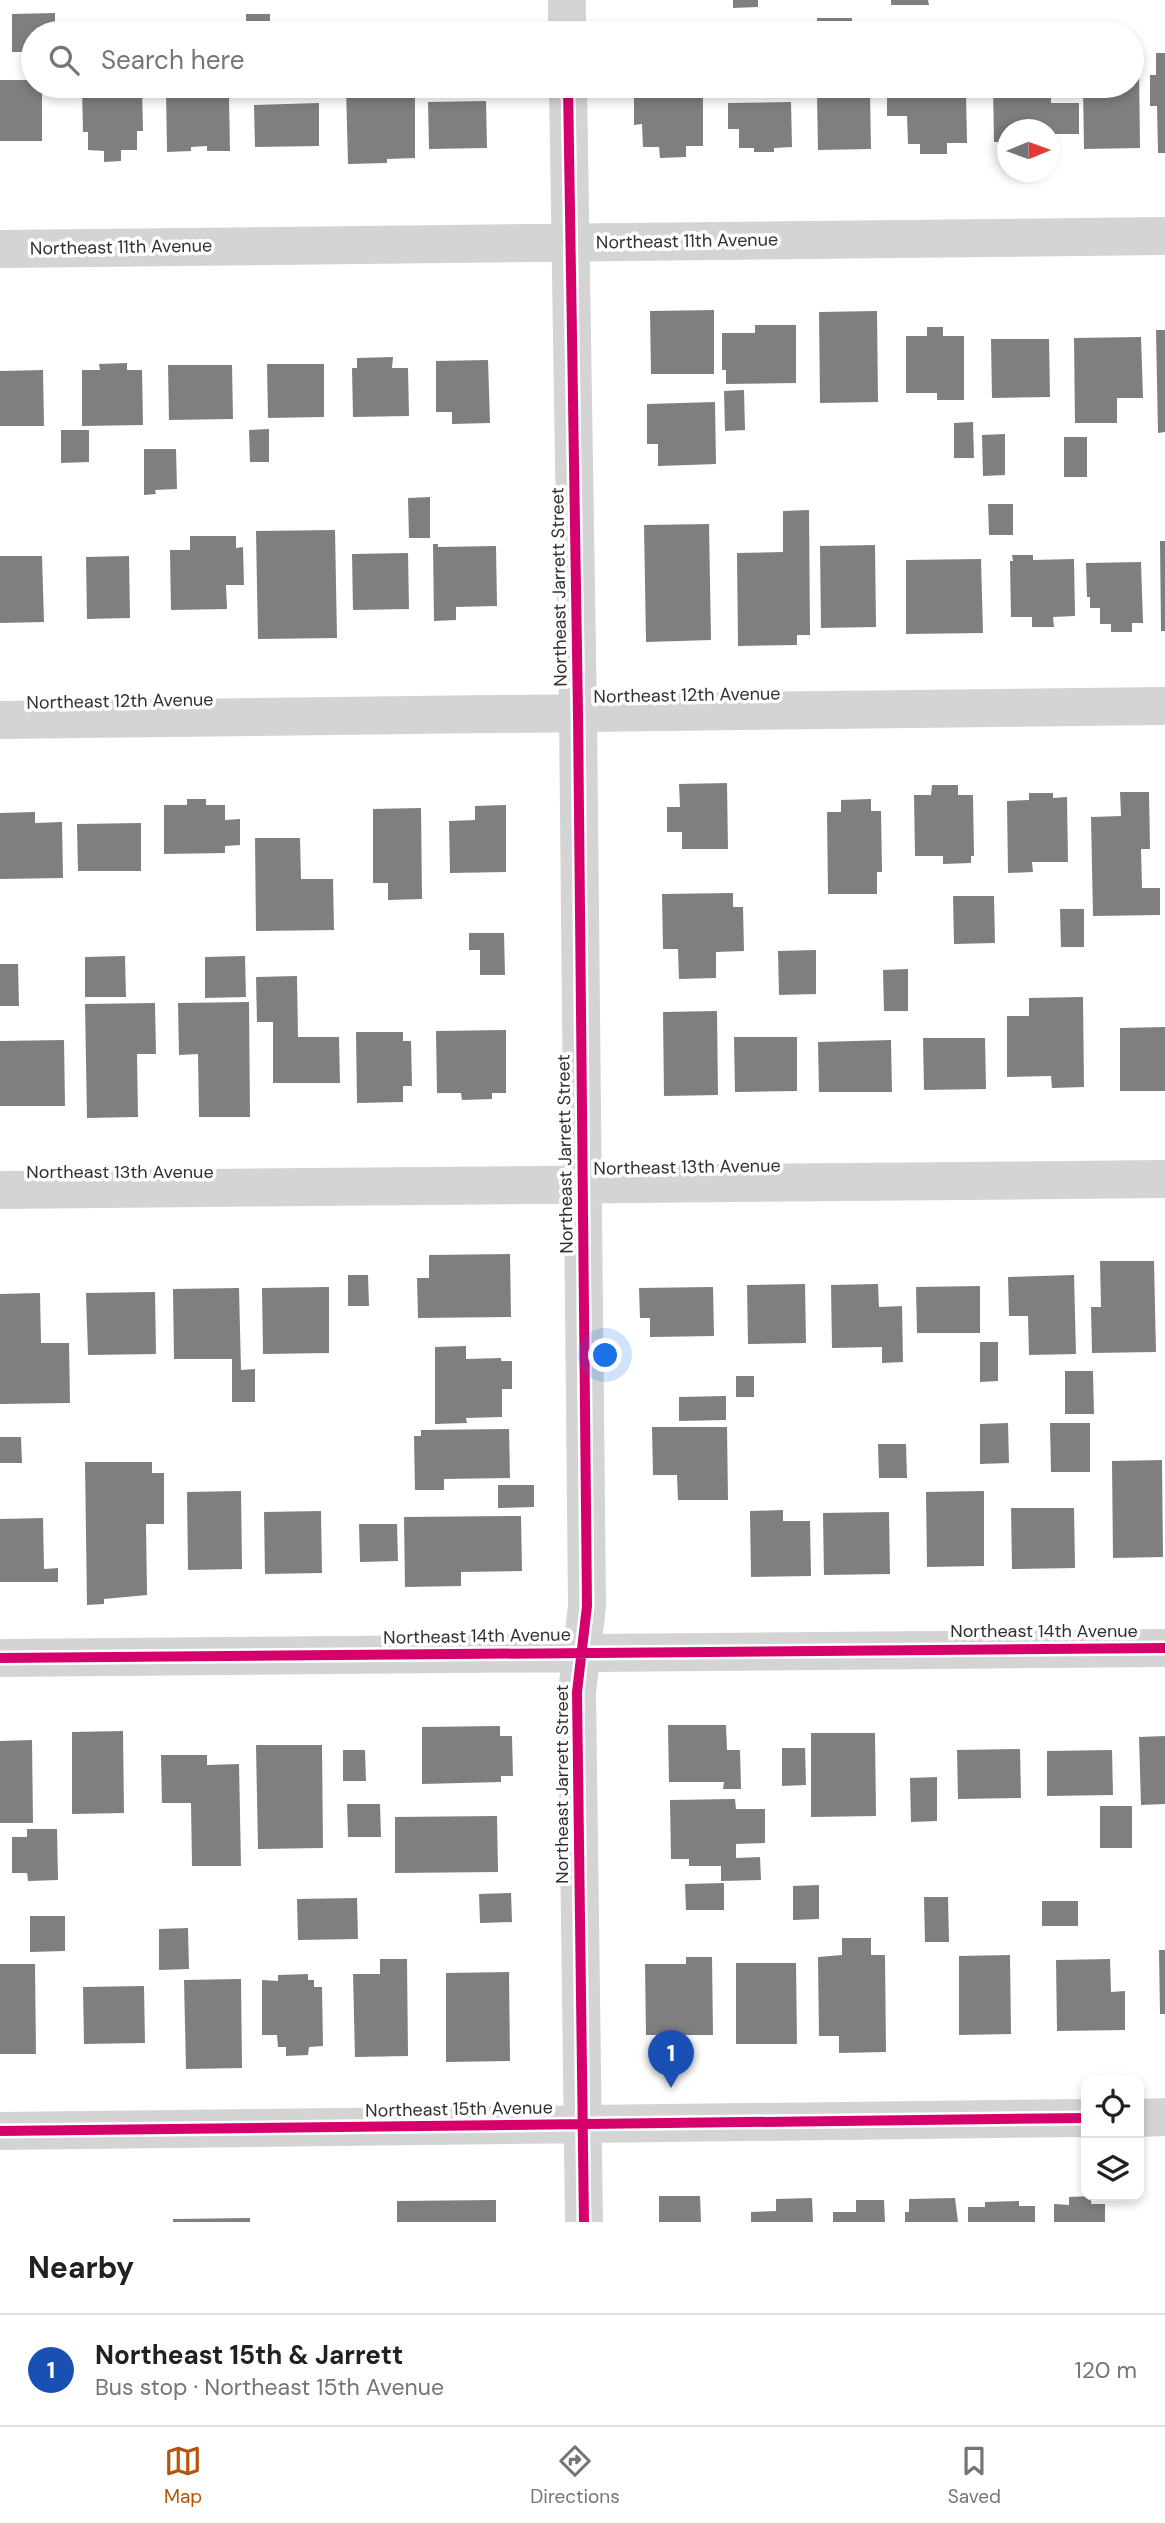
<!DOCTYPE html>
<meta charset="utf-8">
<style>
body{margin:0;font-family:"DM Sans",sans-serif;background:#f6f6f6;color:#202124}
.controls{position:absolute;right:21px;bottom:21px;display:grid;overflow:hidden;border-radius:14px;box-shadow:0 4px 10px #0003}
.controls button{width:63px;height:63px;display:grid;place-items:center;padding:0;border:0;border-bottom:2px solid #e0e0e0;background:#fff;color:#202124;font:35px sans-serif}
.compass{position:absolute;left:997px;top:119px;width:63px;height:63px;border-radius:50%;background:#fff;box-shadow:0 4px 10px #0003;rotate:89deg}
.you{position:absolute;left:606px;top:1356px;width:24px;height:24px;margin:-18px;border:5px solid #fff;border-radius:50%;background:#1a73e8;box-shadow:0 0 0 10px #1a73e833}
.badge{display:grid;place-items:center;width:46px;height:46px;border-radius:50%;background:#b45309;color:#fff;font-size:23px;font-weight:700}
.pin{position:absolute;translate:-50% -58px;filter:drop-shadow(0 2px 4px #0008)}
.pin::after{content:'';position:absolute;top:37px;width:24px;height:21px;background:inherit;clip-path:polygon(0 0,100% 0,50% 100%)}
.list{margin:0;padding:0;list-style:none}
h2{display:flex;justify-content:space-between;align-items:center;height:91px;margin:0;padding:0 28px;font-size:30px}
h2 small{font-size:23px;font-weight:400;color:#757577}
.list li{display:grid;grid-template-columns:46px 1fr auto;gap:21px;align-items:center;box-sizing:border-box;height:112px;padding:0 28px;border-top:2px solid #e0e0e0}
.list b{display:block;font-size:26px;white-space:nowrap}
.list p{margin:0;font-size:23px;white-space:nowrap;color:#757577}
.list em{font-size:23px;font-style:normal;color:#757577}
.icon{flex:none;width:38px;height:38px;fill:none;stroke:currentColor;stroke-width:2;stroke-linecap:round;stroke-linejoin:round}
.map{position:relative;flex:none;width:1165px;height:2222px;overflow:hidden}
.search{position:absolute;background:#fff;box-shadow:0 4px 10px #0003;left:21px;right:21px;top:21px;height:77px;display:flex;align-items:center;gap:18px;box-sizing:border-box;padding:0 24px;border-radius:38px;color:#757577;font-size:26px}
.sheet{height:203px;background:#fff}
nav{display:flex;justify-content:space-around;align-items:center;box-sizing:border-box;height:98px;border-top:2px solid #e0e0e0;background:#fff;font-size:19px;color:#757577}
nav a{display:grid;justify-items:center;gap:4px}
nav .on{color:#b45309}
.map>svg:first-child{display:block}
.building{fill:#7f7f7f}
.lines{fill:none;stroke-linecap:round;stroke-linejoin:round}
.minor{stroke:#d4d4d4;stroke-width:38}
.cycleway-casing{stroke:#fff;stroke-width:15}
.cycleway{stroke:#d6006c;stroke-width:10}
.labels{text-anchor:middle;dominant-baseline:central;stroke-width:7;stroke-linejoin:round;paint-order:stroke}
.street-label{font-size:18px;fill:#303030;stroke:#fff}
</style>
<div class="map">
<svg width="1165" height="2222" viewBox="0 0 1165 2222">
<rect width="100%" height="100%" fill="#fff"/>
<path class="building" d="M733 0H758V7L733 8Z
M891 0H928L929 5H891Z
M55 13V33H33V52H12V14Z
M246 14H270V33H246Z
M817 18H852V33H817Z
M1156 53H1165V153H1158L1157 106H1150V75H1156Z
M1132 65H1139L1140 148 1084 149 1083 86H1132Z
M0 80H33V86H42V141H0Z
M147 86H184V98H229L230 151H207V146L191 147V151L167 152 166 91H147Z
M346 86 415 89V158L387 159V163L348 164Z
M634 86H703V146H686V157L660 158 659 147H643L642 124 634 125Z
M887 86H935V93H966L967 143H947V154H920V144H908L907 116H887Z
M993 86H1051V103H1079V134H1050V130H1007V142H994Z
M142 88 143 131H137V150H121V161L104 162V151L88 150V132H83L82 89Z
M870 93 871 149 818 150 817 94Z
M486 101 487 148 429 149 428 102Z
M791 102 792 147 774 148V152H754V148H739V129H728V103Z
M319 103V146L255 147 254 105Z
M714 310V374H651L650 311Z
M877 311 878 402 820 403 819 312Z
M755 325H796V383L726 384V370H722V333H755Z
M927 327H943V336H964V400H937V393H906V336H927Z
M1156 330H1165V432L1158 433Z
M1141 337 1143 398H1117V423H1075L1074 338Z
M991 339H1049L1050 397 992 398Z
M393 357 392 368H408L409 416 353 417 352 368H357V358Z
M488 360 490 423 452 424V412H436V361Z
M127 363V370H142L143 425 82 426V370H100L99 364Z
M267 364H324V417L268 418Z
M168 365H232L233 419 169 420Z
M43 370 44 426H0V371Z
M744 390 745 430 725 431 724 391Z
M715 402 716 464 658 466V444H647V404Z
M973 422 974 458H954V423Z
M269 429V462H250L249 430Z
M61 430H89V462L61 463Z
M1005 434V475L983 476 982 435Z
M1064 437H1087V477H1064Z
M144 449H176L177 489 155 490 156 494 144 495Z
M430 497V538H409L408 498Z
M988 504H1013V535H989Z
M809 510 810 635H797V645L738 646 737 553 783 552V511Z
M709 524 711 640 646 642 644 525Z
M335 530 337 638 258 639 256 531Z
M190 536H236V548L243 547 244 585H226L227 609 171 610 170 550H190Z
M1160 541H1165V631H1161Z
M433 544H438V547L496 546 497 606 456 607V620L434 621Z
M875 545 876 627 821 628 820 546Z
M408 553 409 609 353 610 352 554Z
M1012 555H1033V560L1074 559 1075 616 1053 617 1054 627H1032V617H1011L1010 561H1013Z
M0 556H42L44 622 0 623Z
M129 556 130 618 87 619 86 557Z
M981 559 983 633 906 634V560Z
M1141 562 1143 623H1132V632H1111V624H1100V608H1090V597H1087L1086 563Z
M727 783 728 849H682V832H667V807H680L679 784Z
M932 785H958V795H973L974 856H971V863L943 864V856H915L914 795H931Z
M1120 792H1149L1150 849H1141L1142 888H1160V915L1093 916 1091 817 1121 816Z
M1029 793H1053V798L1067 797 1068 862H1032L1033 872 1008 873 1007 801 1029 800Z
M187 799H206V805H225V820L240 819V845L225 846V853L164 854V805H187Z
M871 799V811H881L882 872H877V894H828L827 812H841V800Z
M506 805V872L450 873 449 821 475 820V806Z
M421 808 422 899 388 900V883H373V809Z
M35 812V823L62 822 63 878 0 879V813Z
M141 823V871H78L77 824Z
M255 838H300L301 879H333L334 930 256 931Z
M733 893V907H743L744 951 716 952V978L679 979 678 949H663L662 894Z
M953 896H994L995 943 954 944Z
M1060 909H1084V947H1061Z
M469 933H504L505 975H480V950H469Z
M816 950V994L779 995 778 951Z
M125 956 126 997H85V957Z
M245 956 246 997 205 998V957Z
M0 964H18L19 1006H0Z
M908 969V1011H884L883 970Z
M297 976 298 1037H339L340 1083H273V1022H257L256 977Z
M1083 997 1084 1087 1052 1088 1051 1076 1007 1077V1016H1029V998Z
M249 1002 250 1117H199L198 1054 179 1055 178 1003Z
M155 1003 156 1054H137L138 1117 87 1118 85 1004Z
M717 1011 718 1095 664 1096 663 1012Z
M1165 1027V1091H1120V1028Z
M506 1030V1093H492V1099L462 1100 461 1093H437L436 1031Z
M356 1032H403V1041H411L412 1086H403V1102L357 1103Z
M734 1037H797V1091L735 1092Z
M923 1038H985L986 1089 924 1090Z
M64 1040 65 1106H0V1041Z
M891 1040 892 1092H819L818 1042Z
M510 1254 511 1317 418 1318 417 1278H429V1255Z
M1100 1261H1154L1156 1352 1092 1353 1091 1307H1101Z
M348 1275H368L369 1306H348Z
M1074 1275 1076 1354 1029 1355 1028 1316H1009L1008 1277Z
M805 1284 806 1343 748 1344 747 1285Z
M878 1284 879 1307 902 1306 903 1362 882 1363V1347L832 1348 831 1285Z
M980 1286V1333H917L916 1287Z
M329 1287V1353L263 1354 262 1288Z
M713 1287 714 1336 650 1337V1318H640L639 1288Z
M239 1288 241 1370 255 1369V1402H232V1359H174L173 1289Z
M155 1292 156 1354 88 1355 86 1293Z
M40 1293 41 1343H69L70 1403 0 1404V1294Z
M980 1342H998V1381L980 1382Z
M466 1346V1359L501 1358V1361H512V1389H502V1417L466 1418 467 1423 435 1424V1347Z
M1065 1371H1093L1094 1414H1065Z
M736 1376H754V1397H736Z
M726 1396V1420L679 1421V1397Z
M1008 1423 1009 1463 980 1464V1424Z
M1050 1423H1090V1472H1051Z
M652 1427H727L728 1500H678L677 1475H653Z
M509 1429 510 1478 444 1479V1490H415L414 1436H421V1430Z
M0 1437H21L22 1463H0Z
M878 1444H906L907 1478H879Z
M1162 1460 1163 1557 1113 1558 1112 1461Z
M85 1462H152V1473H164V1524H146L147 1595 104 1599V1604L87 1605Z
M498 1485H534V1507L498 1508Z
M241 1491 242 1569 188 1570 187 1492Z
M984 1491V1566L927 1567 926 1492Z
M1011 1508H1074L1075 1568 1012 1569Z
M783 1510V1521H810L811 1576 751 1577 750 1511Z
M321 1511 322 1573 265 1574 264 1512Z
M889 1512 890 1574 824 1575 823 1513Z
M521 1516 522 1571 461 1572V1586L405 1587 404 1517Z
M43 1518 44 1569 58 1568V1582H0V1519Z
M359 1524H397L398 1561 360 1562Z
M668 1725H726L727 1750H740L741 1789H723L724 1782H669Z
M500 1726V1736H512L513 1776H501V1782L422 1784V1727Z
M123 1731 124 1813 72 1814V1732Z
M811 1733H875L876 1816 811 1817Z
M1165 1736V1804L1141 1805 1139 1737Z
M32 1740 33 1823H0V1741Z
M256 1745H322L323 1848 258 1849Z
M782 1748H805L806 1785 782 1786Z
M1020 1749 1021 1798 958 1799 957 1750Z
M343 1750H365L366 1781H343Z
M1112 1750 1113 1795 1047 1796V1751Z
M161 1755H207V1765L239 1764 241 1866H192L191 1803H162Z
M937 1777V1821L911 1822 910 1778Z
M735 1799 736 1809H765V1843L736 1844V1858L760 1857 761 1880 721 1881V1866H689V1859H671L670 1800Z
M347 1804H380L381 1837H348Z
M1100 1806H1132V1848H1100Z
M497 1816 498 1872 395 1873V1817Z
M27 1829H57L58 1880 28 1881 27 1873H12V1837H27Z
M724 1883V1910H686L685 1884Z
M819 1885V1919L793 1920V1886Z
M511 1893 512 1922 480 1923 479 1894Z
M924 1897H948L949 1942H925Z
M357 1898 358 1939 298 1940 297 1899Z
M1042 1901H1078V1926H1042Z
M30 1916H65V1951L30 1952Z
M188 1928 189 1969 159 1970V1929Z
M842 1938H871V1955H885L886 2052 839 2053V2036H819L818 1957 842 1955Z
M1159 1950H1165V2014H1160Z
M1010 1955 1011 2034 959 2035V1956Z
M686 1957H712L713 2035H646L645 1964H686Z
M380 1959H407L408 2056 355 2057 353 1974H380Z
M1110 1959 1111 1992 1125 1991V2030L1057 2031 1056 1960Z
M736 1963H796L797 2044H736Z
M0 1964H35L36 2054H0Z
M509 1972 510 2061 446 2062V1973Z
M308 1974V1980H314V1987H322L323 2046 309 2047 308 2055 286 2056V2047H278L277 2035H262V1980L278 1981V1975Z
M241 1979 242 2068 186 2069 184 1980Z
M144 1986 145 2043 84 2044 83 1987Z
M659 2196H700L701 2222H659Z
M1092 2196 1091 2204H1105V2222H1054V2204L1069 2205V2197Z
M812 2198 813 2222H751V2212L776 2211V2199Z
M955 2198 958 2222H905V2212H909V2199Z
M496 2200V2222H397V2201Z
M856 2200H884L885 2222H833V2212H856Z
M1019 2201V2206H1035V2222H968V2207H985V2202Z
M250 2218V2222H173V2219Z"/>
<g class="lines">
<path class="minor" d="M567 0V33
M568 86 578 714 587 1606 577 1692 584 2222
M0 249 1165 236
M0 720 1165 706
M0 1190 1165 1179
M0 1658 1165 1648
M1139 2118 1165 2117
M0 2131 1086 2118"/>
<g class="cycleway-casing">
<path id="cycleway" d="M568 86 578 714 587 1606 577 1692 584 2222
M0 1658 1165 1648
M0 2131 1086 2118"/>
</g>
<use href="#cycleway" class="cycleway"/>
</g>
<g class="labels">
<g class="street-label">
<text transform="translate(687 241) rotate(-1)">Northeast 11th Avenue</text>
<text transform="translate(121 247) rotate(-1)">Northeast 11th Avenue</text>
<text transform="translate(559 587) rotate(-91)">Northeast Jarrett Street</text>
<text transform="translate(687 695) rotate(-1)">Northeast 12th Avenue</text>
<text transform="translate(120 701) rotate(-1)">Northeast 12th Avenue</text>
<text transform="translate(565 1154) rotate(-91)">Northeast Jarrett Street</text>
<text transform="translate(687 1167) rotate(-1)">Northeast 13th Avenue</text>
<text x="120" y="1172">Northeast 13th Avenue</text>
<text x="1044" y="1631">Northeast 14th Avenue</text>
<text transform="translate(477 1636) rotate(-1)">Northeast 14th Avenue</text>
<text transform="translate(562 1784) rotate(-90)">Northeast Jarrett Street</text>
<text transform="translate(459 2109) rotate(-1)">Northeast 15th Avenue</text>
</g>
</g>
</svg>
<div class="controls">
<button><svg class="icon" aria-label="locate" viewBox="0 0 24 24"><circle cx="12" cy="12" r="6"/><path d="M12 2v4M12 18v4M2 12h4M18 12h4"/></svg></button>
<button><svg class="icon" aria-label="layers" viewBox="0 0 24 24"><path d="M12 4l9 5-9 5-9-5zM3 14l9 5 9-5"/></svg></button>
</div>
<svg class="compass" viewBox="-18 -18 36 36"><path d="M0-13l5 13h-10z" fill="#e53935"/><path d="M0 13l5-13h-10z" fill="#757577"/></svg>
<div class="you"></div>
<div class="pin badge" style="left:671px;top:2088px;background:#1a4fb4">1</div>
<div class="search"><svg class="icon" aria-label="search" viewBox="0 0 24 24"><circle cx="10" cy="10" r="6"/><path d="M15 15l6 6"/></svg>Search here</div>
</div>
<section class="sheet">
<h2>Nearby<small></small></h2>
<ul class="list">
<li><span class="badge" style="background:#1a4fb4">1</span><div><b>Northeast 15th &amp; Jarrett</b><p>Bus stop · Northeast 15th Avenue</p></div><em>120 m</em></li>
</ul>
</section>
<nav>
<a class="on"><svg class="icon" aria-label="map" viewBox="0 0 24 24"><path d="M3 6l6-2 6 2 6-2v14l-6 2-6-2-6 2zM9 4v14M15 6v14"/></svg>Map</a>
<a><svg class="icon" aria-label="directions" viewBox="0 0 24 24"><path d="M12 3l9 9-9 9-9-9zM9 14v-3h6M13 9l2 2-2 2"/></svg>Directions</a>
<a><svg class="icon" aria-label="saved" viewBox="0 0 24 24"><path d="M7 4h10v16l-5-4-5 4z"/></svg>Saved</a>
</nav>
